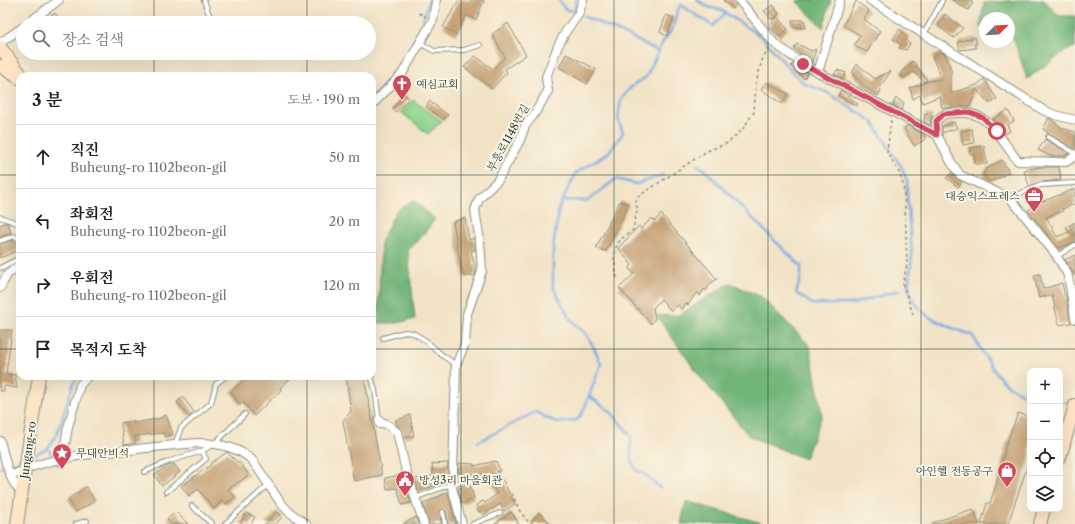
<!DOCTYPE html>
<html lang="ko">
<meta charset="utf-8">
<style>
body{margin:0;font-family:"Libre Caslon Text","Noto Serif KR",serif;background:#f6f6f6;color:#202124}
.controls{position:absolute;right:12px;bottom:12px;display:grid;overflow:hidden;border-radius:8px;box-shadow:0 4px 16px #0002}
.controls button{width:36px;height:36px;display:grid;place-items:center;padding:0;border:0;border-bottom:1px solid #e0e0e0;background:#fff;color:#202124;font:20px sans-serif}
.compass{position:absolute;left:979px;top:12px;width:36px;height:36px;border-radius:50%;background:#fff;box-shadow:0 4px 16px #0002;rotate:66deg}
.stop{position:absolute;width:12px;height:12px;margin:-9px;border:3px solid #d1495b;border-radius:50%;background:#fff}
.stop.end{background:#d1495b;border-color:#fff;box-shadow:0 1px 4px #0008}
.list{margin:0;padding:0;list-style:none}
h2{display:flex;justify-content:space-between;align-items:center;height:52px;margin:0;padding:0 16px;font-size:17px}
h2 small{font-size:13px;font-weight:400;color:#757577}
.list li{display:grid;grid-template-columns:26px 1fr auto;gap:12px;align-items:center;box-sizing:border-box;height:64px;padding:0 16px;border-top:1px solid #e0e0e0}
.list b{display:block;font-size:15px;white-space:nowrap}
.list p{margin:0;font-size:13px;white-space:nowrap;color:#757577}
.list em{font-size:13px;font-style:normal;color:#757577}
.icon{flex:none;width:22px;height:22px;fill:none;stroke:currentColor;stroke-width:2;stroke-linecap:round;stroke-linejoin:round}
.map{position:relative;flex:none;width:1075px;height:524px;overflow:hidden}
.search{position:absolute;background:#fff;box-shadow:0 4px 16px #0002;left:16px;top:16px;width:360px;height:44px;display:flex;align-items:center;gap:10px;box-sizing:border-box;padding:0 14px;border-radius:22px;color:#757577;font-size:15px}
.panel{position:absolute;background:#fff;box-shadow:0 4px 16px #0002;left:16px;top:72px;width:360px;height:308px;border-radius:12px}
.map>svg:first-child{display:block}
.green{fill:#8dd38c;stroke:#568860}
.forest{fill:#72b578;stroke:#487956}
.lines{fill:none;stroke-linecap:round;stroke-linejoin:round}
.stream{stroke:#77aae3;stroke-width:2.5}
.building{fill:#c4a075}
.service-casing{stroke:#88907d;stroke-width:6}
.minor-casing{stroke:#88907d;stroke-width:10}
.secondary-casing{stroke:#88907d;stroke-width:14}
.path{stroke:#88907d;stroke-width:1.5;stroke-dasharray:3 3;stroke-linecap:butt}
.service{stroke:#fff;stroke-width:4}
.minor{stroke:#fff;stroke-width:8}
.secondary{stroke:#ffe4c6;stroke-width:12}
.route{stroke:#d1495b;stroke-width:5}
.grid{fill:none;stroke:#1f3d34;stroke-width:1;stroke-opacity:0.55}
.labels{text-anchor:middle;dominant-baseline:central;stroke-width:4;stroke-linejoin:round;paint-order:stroke}
.poi-label{font-size:11px;fill:#1f3d34;stroke:#fcf5e5;text-anchor:start}
.street-label{font-size:11px;fill:#1f3d34;stroke:#fcf5e5}
</style>
<div class="map">
<svg width="1075" height="524" viewBox="0 0 1075 524">
<rect width="100%" height="100%" fill="#fcf5e5"/>
<filter id="ink" filterUnits="userSpaceOnUse"><feTurbulence type="fractalNoise" baseFrequency=".025" numOctaves="2"/><feDisplacementMap in="SourceGraphic" scale="8" xChannelSelector="R" yChannelSelector="G"/><feConvolveMatrix kernelMatrix="1 2 1 2 8 2 1 2 1" color-interpolation-filters="sRGB"/></filter>
<filter id="wash" filterUnits="userSpaceOnUse"><feTurbulence type="fractalNoise" baseFrequency=".012" numOctaves="4" result="noise"/><feDisplacementMap in="SourceGraphic" scale="16" xChannelSelector="R" yChannelSelector="G"/><feGaussianBlur stdDeviation="0.9" result="paint"/><feColorMatrix in="noise" values="0 0 0 0 0 0 0 0 0 0 0 0 0 0 0 0 0 1.4 0 .05"/><feComposite in="paint" operator="in"/></filter>
<g filter="url(#wash)">
<rect width="100%" height="100%" fill="#f2e3c6"/>
<path class="green" d="M413 100 442 121 428 134 401 112Z"/>
<path class="forest" d="M798 0H831L823 28 797 2Z
M1020 0H1044L1059 16H1075V47L1064 52 1027 79 1009 25V18H985V26L980 27 984 3Z
M413 200 435 219 423 235 408 251 415 319 397 323H378L381 240 396 211Z
M730 283 762 297 810 346 822 415 805 459 749 436 698 374 657 316 679 315Z
M686 501 765 524H681Z"/>
<g class="lines">
<path class="stream" d="M559 0 565 9 576 12
M697 0 708 7 721 10 763 38 791 71 805 84 826 92 872 121 902 168 907 181V195L912 256 908 288 915 303 921 310 929 317 952 328 972 335C985 354 994 378 1015 390 1019 393 1025 394 1030 396
M575 11 576 0
M583 16 629 36 659 52
M372 98C381 88 391 79 399 68 414 49 422 23 429 0
M697 165 703 168 781 247 801 266V277L796 293 812 304H852L900 290
M563 200 587 201 616 179 637 184 663 175
M589 396 610 411 631 436V457L635 469 647 476 660 488
M1060 402H1067
M478 442 535 412 558 423 577 420 583 412 601 364 596 352 587 335 570 319 553 287V248L559 207 576 173 608 153 623 133 618 118 621 99 631 87 646 77 663 42 673 28 677 11 681 5 713 26 725 13
M48 448 59 466
M30 457 48 448 57 434 74 382 79 376
M0 468 24 459"/>
</g>
<g id="blocks">
<path class="building" d="M459 0H484L476 20 467 15 456 35 443 27Z
M723 0H734L736 5 733 9Z
M952 0H969L973 3 968 10Z
M856 1 869 11 864 19 880 31 867 52 854 46 860 35 843 25Z
M773 5 779 14 772 20 764 11Z
M55 13 62 23H40Z
M945 14 963 28 954 38 938 26Z
M666 15 674 18 667 36 660 32Z
M777 17 788 29 780 37 769 27Z
M792 20H804L806 28 793 27Z
M508 23 526 55 505 69 507 72 492 89 464 67 475 56 493 69 505 57 492 34Z
M900 29 908 37 906 40 910 44 906 50 899 48 901 45 893 39Z
M975 37 977 44H974L976 48 960 50 958 42Z
M797 44 812 51 816 49 812 62 794 49Z
M941 52 945 54 951 70V93L977 85 984 79 997 99 989 103 976 89 970 106 942 108 940 96 923 103 920 95 913 99 910 88 929 81 942 79 932 57Z
M566 54 596 69 587 84 559 67Z
M913 61 927 80 925 82 913 72 904 78 901 74V72Z
M794 64 808 73 804 79 791 66Z
M857 64 875 79 891 71 879 88 881 90 878 96 864 86 852 73Z
M837 70 846 73 843 79 834 74Z
M766 82 788 94 782 104 761 89Z
M841 90 858 104 857 106 838 96Z
M404 94 409 98 396 112 392 109Z
M896 98 904 103 902 110 893 105Z
M429 101 448 115 444 120 426 107Z
M1008 110 1014 121 1007 125 1010 131 1005 134 993 119Z
M925 114 932 115 930 125 924 122Z
M1049 118 1062 128 1075 132V149L1048 134V133L1043 129Z
M954 122 957 128 942 133V127Z
M908 126 924 134 926 139 914 146 904 128Z
M972 129 974 143 963 145 961 131Z
M1045 139 1046 140 1069 153 1064 156H1050L1038 150Z
M984 146 987 164H975L974 154H970V148Z
M1002 160 1009 172 1001 177 989 182 983 174 986 169Z
M1039 167H1059L1061 180 1041 182 1029 186 1024 170Z
M952 172 956 178 962 182 958 187 946 178Z
M1075 189V204L1062 209 1063 211 1046 217 1057 237 1069 232 1066 227 1075 222V242L1058 248 1028 210 1037 205 1032 193 1037 190 1041 202Z
M620 201 629 204 606 251 596 248Z
M661 214 717 279 710 284 706 291 704 289 700 296 697 292 688 305 686 303 682 310 678 305 671 311 661 299 653 308 655 318 651 324 619 288 634 274 629 269 632 265 618 248 639 226 641 229 652 218 655 221Z
M465 218 469 240 474 238 475 250 471 251 476 271 475 275 464 277 459 257 453 222Z
M5 223H8L11 233 0 237V225Z
M13 240 14 243 16 242 19 250 0 258V244Z
M1075 255V276L1065 260Z
M1040 274 1043 289 1062 283 1065 296H1066L1071 323 1059 325 1052 295 1039 298 1034 275Z
M0 330H12L6 374 15 375 17 388 4 386V391H0Z
M248 376H293L280 388 281 390 254 416 243 402 240 405 231 392Z
M346 376H364L382 475 354 481 343 421 351 411Z
M183 397 194 412 189 417 177 402Z
M1018 413 1030 417V458L1008 524H981L987 503H990L1002 466H1001L1006 445Z
M166 415 173 434 165 437 164 433 135 436 136 443 124 445 121 423 133 421V423L158 419Z
M410 415 414 436 404 438 402 430 397 425 395 421Z
M227 452 238 463 239 462 249 475 228 489 235 497 226 504 222 501 214 509 198 489 189 496 181 486 211 465 210 464Z
M496 461 500 471H497L499 474 458 475 459 463 474 464V466Z
M448 463 446 482 419 491 415 479 433 476 432 464Z
M174 464 180 472 162 486 154 475 166 467Z
M402 475 411 503 402 505 397 488 387 489 385 478Z
M502 479 515 504 504 511 500 504 483 515 480 511 478 512 476 505 483 501 485 503 497 494 490 481Z
M470 485 474 498 462 504 458 488Z
M86 487 95 501 76 512 68 499Z
M448 492 456 524H448L446 511 443 509 441 510 440 512 441 524H429L423 504Z
M973 509 979 524H932V523Z
M277 511 282 517 276 524H265Z
M176 512 188 524H171L167 519Z
M511 512 519 524H495Z
M539 512 551 524H530Z
M246 513 255 517 251 524H240Z
M416 517 418 524H403Z"/>
</g>
</g>
<g filter="url(#ink)">
<use href="#blocks" fill-opacity="0" stroke="#88907d" stroke-width="1"/>
<g class="lines">
<g class="service-casing">
<path id="service" d="M204 0 212 23
M924 34 942 1
M420 43 434 51 464 50 480 45
M1048 137 1075 153
M1011 199 1014 196 1041 185 1075 183
M0 217 20 224
M0 241 14 236 20 239
M1057 256 1075 245
M0 268 20 258
M383 338 405 332 413 333 425 340 442 355 456 365
M371 376 375 390 379 420
M175 444 181 428 211 403 216 384 226 376
M144 472 170 461 202 451 215 443 245 414
M166 492 206 459 202 451
M415 498 451 484 478 480
M192 506 212 524
M443 512 445 524
M76 524 87 521
M225 524 268 485
M473 524 500 513"/>
</g>
<g class="minor-casing">
<path id="minor" d="M739 0 774 43 803 64 937 135 951 162 960 175 1011 199 1054 252 1067 273 1070 286 1075 319
M870 0 1043 110 1055 115 1075 120
M28 23 59 0
M0 43 23 27
M818 72 840 0
M372 105 402 74 433 20 436 0
M937 135 936 121C945 112 946 114 958 113 990 110 1000 140 1018 161L1066 162 1075 156
M0 288 7 275 20 264
M379 420 380 424 385 423 397 432 405 467 424 524
M0 441C5 458 8 480 22 493
M64 459V451L68 427 80 385 88 376
M11 476C47 457 90 454 130 450 152 447 174 445 197 443 217 443 238 446 253 461L280 502 288 511 306 524
M462 524 451 484 453 474 456 365 465 344 467 314 482 271 480 241 475 210 479 199 498 180 520 140 525 126 535 113 548 91 546 77 558 46 566 31 578 15 583 0"/>
</g>
<g class="secondary-casing">
<path id="secondary" d="M0 47 22 76
M0 66 19 78
M1060 457 1075 405
M17 524 39 376
M1040 524 1044 509"/>
</g>
<path class="path" d="M419 13 426 17
M891 120 887 152 899 172 903 184 905 206 907 264 903 284 913 314
M617 278C613 254 610 245 633 230L637 210 636 198 707 151 728 143 742 130 754 112 756 83 762 60 769 49
M512 493 519 510 530 524"/>
<use href="#service" class="service"/>
<use href="#minor" class="minor"/>
<use href="#secondary" class="secondary"/>
</g>
</g>
<g class="lines" filter="url(#ink)">
<path class="route" d="M803 64 937 135 936 121 943 114 968 112 982 117 997 131"/>
</g>
<path class="grid" d="M154 0V23M307 0V23M461 0V524M614 0V524M768 0V524M921 0V524M154 53V76M307 53V76M0 175H20M372 175H1075M0 349H20M372 349H1075M154 376V524M307 376V524"/>
<defs>
<g id="church-pin" transform="scale(1)"><path d="M0 17L-7.5 6A9.5 9.5 0 1 1 7.5 6Z" fill="#d1495b" stroke="#fcf5e5"/><path d="M-1.2-6h2.4v3.5h3.3v2.4h-3.3V6h-2.4V-.1h-3.3v-2.4h3.3Z" fill="#fff"/></g>
<g id="office-pin" transform="scale(1)"><path d="M0 17L-7.5 6A9.5 9.5 0 1 1 7.5 6Z" fill="#d1495b" stroke="#fcf5e5"/><path d="M-6-3h4V-5.5h4V-3h4V5H-6ZM-1-4.5V-3h2v-1.5ZM-6 0V1H6V0Z" fill="#fff"/></g>
<g id="sight-pin" transform="scale(1)"><path d="M0 17L-7.5 6A9.5 9.5 0 1 1 7.5 6Z" fill="#d1495b" stroke="#fcf5e5"/><path d="M0-6L1.8-2.2L6-1.7L2.9 1.2L3.7 5.4L0 3.3L-3.7 5.4L-2.9 1.2L-6-1.7L-1.8-2.2Z" fill="#fff"/></g>
<g id="shop-pin" transform="scale(1)"><path d="M0 17L-7.5 6A9.5 9.5 0 1 1 7.5 6Z" fill="#d1495b" stroke="#fcf5e5"/><path d="M-5-2.5h2.3a2.7 3.5 0 0 1 5.4 0H5L5.5 6h-11ZM-1.5-2.5h3a1.5 2.3 0 0 0-3 0Z" fill="#fff"/></g>
<g id="civic-pin" transform="scale(1)"><path d="M0 17L-7.5 6A9.5 9.5 0 1 1 7.5 6Z" fill="#d1495b" stroke="#fcf5e5"/><path d="M-.6-6.5H3V-4.5H.6V-3L4-1V1h2V6H-6V1h2V-1L-.6-3ZM-1.2 2.5V6h2.4V2.5Z" fill="#fff"/></g>
</defs>
<g fill-rule="evenodd">
<use href="#church-pin" x="402" y="84"/>
<use href="#office-pin" x="1034" y="196"/>
<use href="#sight-pin" x="62" y="453"/>
<use href="#shop-pin" x="1007" y="471"/>
<use href="#civic-pin" x="405" y="480"/>
</g>
<g class="labels">
<g class="poi-label">
<text x="416" y="84">예심교회</text>
<text x="1020" y="196" text-anchor="end">대승익스프레스</text>
<text x="76" y="453">무태안비석</text>
<text x="993" y="471" text-anchor="end">아인헬 전동공구</text>
<text x="419" y="480">방성3리 마을회관</text>
</g>
<g class="street-label">
<text transform="translate(508 138) rotate(-61)">부흥로1148번길</text>
<text transform="translate(28 450) rotate(-82)">Jungang-ro</text>
</g>
</g>
</svg>
<div class="controls">
<button>+</button>
<button>−</button>
<button><svg class="icon" aria-label="locate" viewBox="0 0 24 24"><circle cx="12" cy="12" r="6"/><path d="M12 2v4M12 18v4M2 12h4M18 12h4"/></svg></button>
<button><svg class="icon" aria-label="layers" viewBox="0 0 24 24"><path d="M12 4l9 5-9 5-9-5zM3 14l9 5 9-5"/></svg></button>
</div>
<svg class="compass" viewBox="-18 -18 36 36"><path d="M0-13l5 13h-10z" fill="#e53935"/><path d="M0 13l5-13h-10z" fill="#757577"/></svg>
<div class="stop" style="left:997px;top:131px"></div>
<div class="stop end" style="left:803px;top:64px"></div>
<div class="search"><svg class="icon" aria-label="search" viewBox="0 0 24 24"><circle cx="10" cy="10" r="6"/><path d="M15 15l6 6"/></svg>장소 검색</div>
<section class="panel">
<h2>3 분<small>도보 · 190 m</small></h2>
<ul class="list">
<li><svg class="icon" aria-label="ahead" viewBox="0 0 24 24"><path d="M12 20V5M6 11l6-6 6 6"/></svg><div><b>직진</b><p>Buheung-ro 1102beon-gil</p></div><em>50 m</em></li>
<li><svg class="icon" aria-label="left" viewBox="0 0 24 24"><path d="M17 20v-9H6M10 6l-5 5 5 5"/></svg><div><b>좌회전</b><p>Buheung-ro 1102beon-gil</p></div><em>20 m</em></li>
<li><svg class="icon" aria-label="right" viewBox="0 0 24 24"><path d="M7 20v-9h11M14 6l5 5-5 5"/></svg><div><b>우회전</b><p>Buheung-ro 1102beon-gil</p></div><em>120 m</em></li>
<li><svg class="icon" aria-label="arrive" viewBox="0 0 24 24"><path d="M6 21V4h12l-3 4 3 4H6"/></svg><div><b>목적지 도착</b></div></li>
</ul>
</section>
</div>
